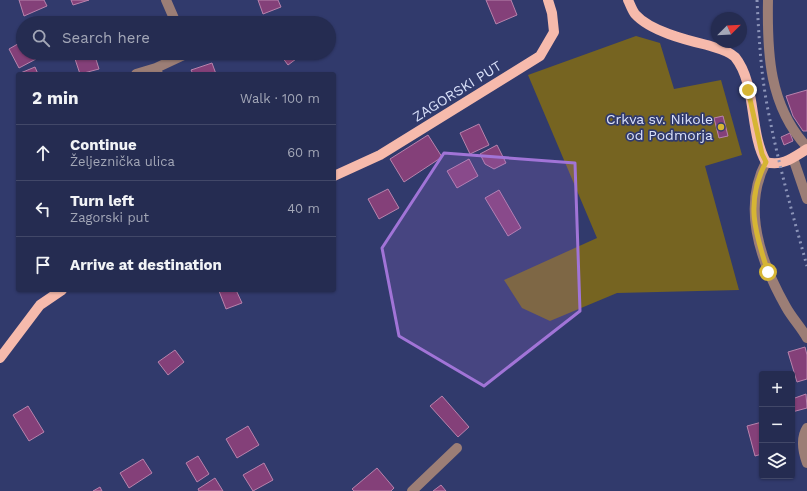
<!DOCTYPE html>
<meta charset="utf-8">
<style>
body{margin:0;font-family:"Work Sans",sans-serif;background:#31385b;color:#f1f3f6}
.controls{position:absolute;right:12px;bottom:12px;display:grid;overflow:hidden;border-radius:4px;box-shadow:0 1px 3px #0004}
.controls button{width:36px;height:36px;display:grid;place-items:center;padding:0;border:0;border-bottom:1px solid #424868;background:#252c51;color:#f1f3f6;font:20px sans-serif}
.compass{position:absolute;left:711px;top:12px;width:36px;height:36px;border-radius:50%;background:#252c51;box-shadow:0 1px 3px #0004;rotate:66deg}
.stop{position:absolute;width:12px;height:12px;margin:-9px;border:3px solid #d6b534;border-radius:50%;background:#fff}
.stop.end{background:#d6b534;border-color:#fff;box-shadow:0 1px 4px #0008}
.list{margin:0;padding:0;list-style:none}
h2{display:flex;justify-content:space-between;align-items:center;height:52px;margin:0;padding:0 16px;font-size:17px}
h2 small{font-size:13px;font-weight:400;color:#a3a7b7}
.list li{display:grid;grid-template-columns:26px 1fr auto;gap:12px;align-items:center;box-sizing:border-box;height:56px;padding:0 16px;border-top:1px solid #424868}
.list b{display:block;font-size:15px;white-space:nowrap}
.list p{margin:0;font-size:13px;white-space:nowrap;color:#a3a7b7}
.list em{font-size:13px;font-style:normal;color:#a3a7b7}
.icon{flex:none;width:22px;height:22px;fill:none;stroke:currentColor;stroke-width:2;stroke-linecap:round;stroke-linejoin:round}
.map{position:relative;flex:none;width:807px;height:491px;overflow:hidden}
.search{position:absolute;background:#252c51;box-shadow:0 1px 3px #0004;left:16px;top:16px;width:320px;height:44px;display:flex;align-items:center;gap:10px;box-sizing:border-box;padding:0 14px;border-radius:22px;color:#a3a7b7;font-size:15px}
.panel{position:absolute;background:#252c51;box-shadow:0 1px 3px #0004;left:16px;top:72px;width:320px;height:220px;border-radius:4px}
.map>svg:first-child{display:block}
.green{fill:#766421}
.building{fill:#844079;stroke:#b883ad}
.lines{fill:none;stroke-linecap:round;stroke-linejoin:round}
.minor{stroke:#9c7e76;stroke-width:10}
.major{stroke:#f6baac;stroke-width:10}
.rail{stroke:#8c94b8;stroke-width:3;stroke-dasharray:2 4;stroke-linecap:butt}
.route{stroke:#d6b534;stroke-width:5}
.marked{fill:#a174d7;fill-opacity:0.2;stroke:#a174d7;stroke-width:3;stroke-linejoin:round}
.poi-dot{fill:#d6b534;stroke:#313a6c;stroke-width:1.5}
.labels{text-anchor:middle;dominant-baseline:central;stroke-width:3.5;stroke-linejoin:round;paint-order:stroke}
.street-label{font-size:14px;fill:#dae1fa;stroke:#313a6c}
.poi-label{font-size:14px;fill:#dae1fa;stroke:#313a6c;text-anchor:end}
</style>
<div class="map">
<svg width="807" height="491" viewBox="0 0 807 491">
<rect width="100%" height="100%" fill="#313a6c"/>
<path class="green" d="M636 36 660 43 674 89 721 80 742 155 705 166 739 290 617 293 550 321 522 308 504 280 597 238 528 75Z"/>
<path class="building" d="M19 0H44L47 6 24 16Z
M71 0H89L73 5Z
M258 0H278L281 7 263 14Z
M486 0H511L517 15 496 24Z
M23 41V53H33L36 59 19 68 9 49Z
M73 53H94L99 69 80 74Z
M279 53H304L288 65Z
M212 63 216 74H193L191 70Z
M35 67 38 74H18Z
M807 90V131H803L793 116 786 96Z
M723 116 728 136 719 138 714 118Z
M479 124 489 145 470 154 460 133Z
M790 133 793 141 784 145 781 137Z
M428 135 442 157 404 182 390 159Z
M497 145 506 163 494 169 485 164 480 154Z
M469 159 478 176 457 188 447 171Z
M388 189 399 208 379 219 368 199Z
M499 190 521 228 508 236 485 198Z
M221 290H236L242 303 226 309 219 291Z
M805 347 807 355V379L797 382 788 352Z
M175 350 184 362 168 375 158 362Z
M806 394 807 408 792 412V399Z
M442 396 469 427 458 437 430 406Z
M28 406 44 432 29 441 13 415Z
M762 422V454L755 456 747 426Z
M248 426 259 445 237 458 226 439Z
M198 456 209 474 197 482 186 463Z
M143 459 152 473 129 488 120 473Z
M264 463 273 480 253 491 243 475Z
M377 468 394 488 391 491H354L352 489Z
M215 478 223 491H199L198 489Z
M441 485 446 491H433Z
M100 487 102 491H93Z"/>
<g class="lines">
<path class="minor" d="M166 0 176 23
M768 0C767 53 769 106 807 147
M156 68 188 53
M136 74 156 68 158 74
M793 158 807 199
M766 162C741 209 761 263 786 307 792 318 801 327 807 338
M807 428C800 439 803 452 807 463
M412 491 457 448"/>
<path class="major" d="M628 0C630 4 632 10 635 14 650 31 686 40 707 45 716 48 728 50 735 57 757 84 749 133 766 162 782 167 794 157 807 149
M334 176 380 155 540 56 554 32 552 13 548 0
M0 358 40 305 62 290"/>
<path class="rail" d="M757 0C759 39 761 77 769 115 779 166 793 216 807 266"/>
</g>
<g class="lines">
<path class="route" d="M748 90 762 154 766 162C745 201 755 233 768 272"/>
</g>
<path class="marked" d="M444 153 575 163 580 311 484 386 399 336 382 248Z"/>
<circle class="poi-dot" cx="721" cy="127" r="4"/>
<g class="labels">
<g class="street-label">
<text transform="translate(457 91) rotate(-32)">ZAGORSKI PUT</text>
</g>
<g class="poi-label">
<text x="713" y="119">Crkva sv. Nikole<tspan x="713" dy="16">od Podmorja</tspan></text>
</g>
</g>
</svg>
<div class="controls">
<button>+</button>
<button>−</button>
<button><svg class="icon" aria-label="layers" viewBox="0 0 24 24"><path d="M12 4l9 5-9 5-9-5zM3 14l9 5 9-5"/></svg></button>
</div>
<svg class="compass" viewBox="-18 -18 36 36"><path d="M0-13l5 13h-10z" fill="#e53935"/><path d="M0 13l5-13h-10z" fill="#a3a7b7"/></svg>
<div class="stop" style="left:768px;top:272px"></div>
<div class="stop end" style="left:748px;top:90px"></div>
<div class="search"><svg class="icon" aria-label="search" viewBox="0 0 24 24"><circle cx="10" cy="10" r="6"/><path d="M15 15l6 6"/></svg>Search here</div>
<section class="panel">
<h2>2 min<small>Walk · 100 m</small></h2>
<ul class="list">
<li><svg class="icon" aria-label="ahead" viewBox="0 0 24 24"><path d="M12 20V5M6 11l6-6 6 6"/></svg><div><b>Continue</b><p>Željeznička ulica</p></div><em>60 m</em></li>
<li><svg class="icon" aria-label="left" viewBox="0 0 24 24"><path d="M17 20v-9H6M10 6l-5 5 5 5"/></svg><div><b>Turn left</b><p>Zagorski put</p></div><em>40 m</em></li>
<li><svg class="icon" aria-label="arrive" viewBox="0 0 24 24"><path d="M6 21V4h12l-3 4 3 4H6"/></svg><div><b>Arrive at destination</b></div></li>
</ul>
</section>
</div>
